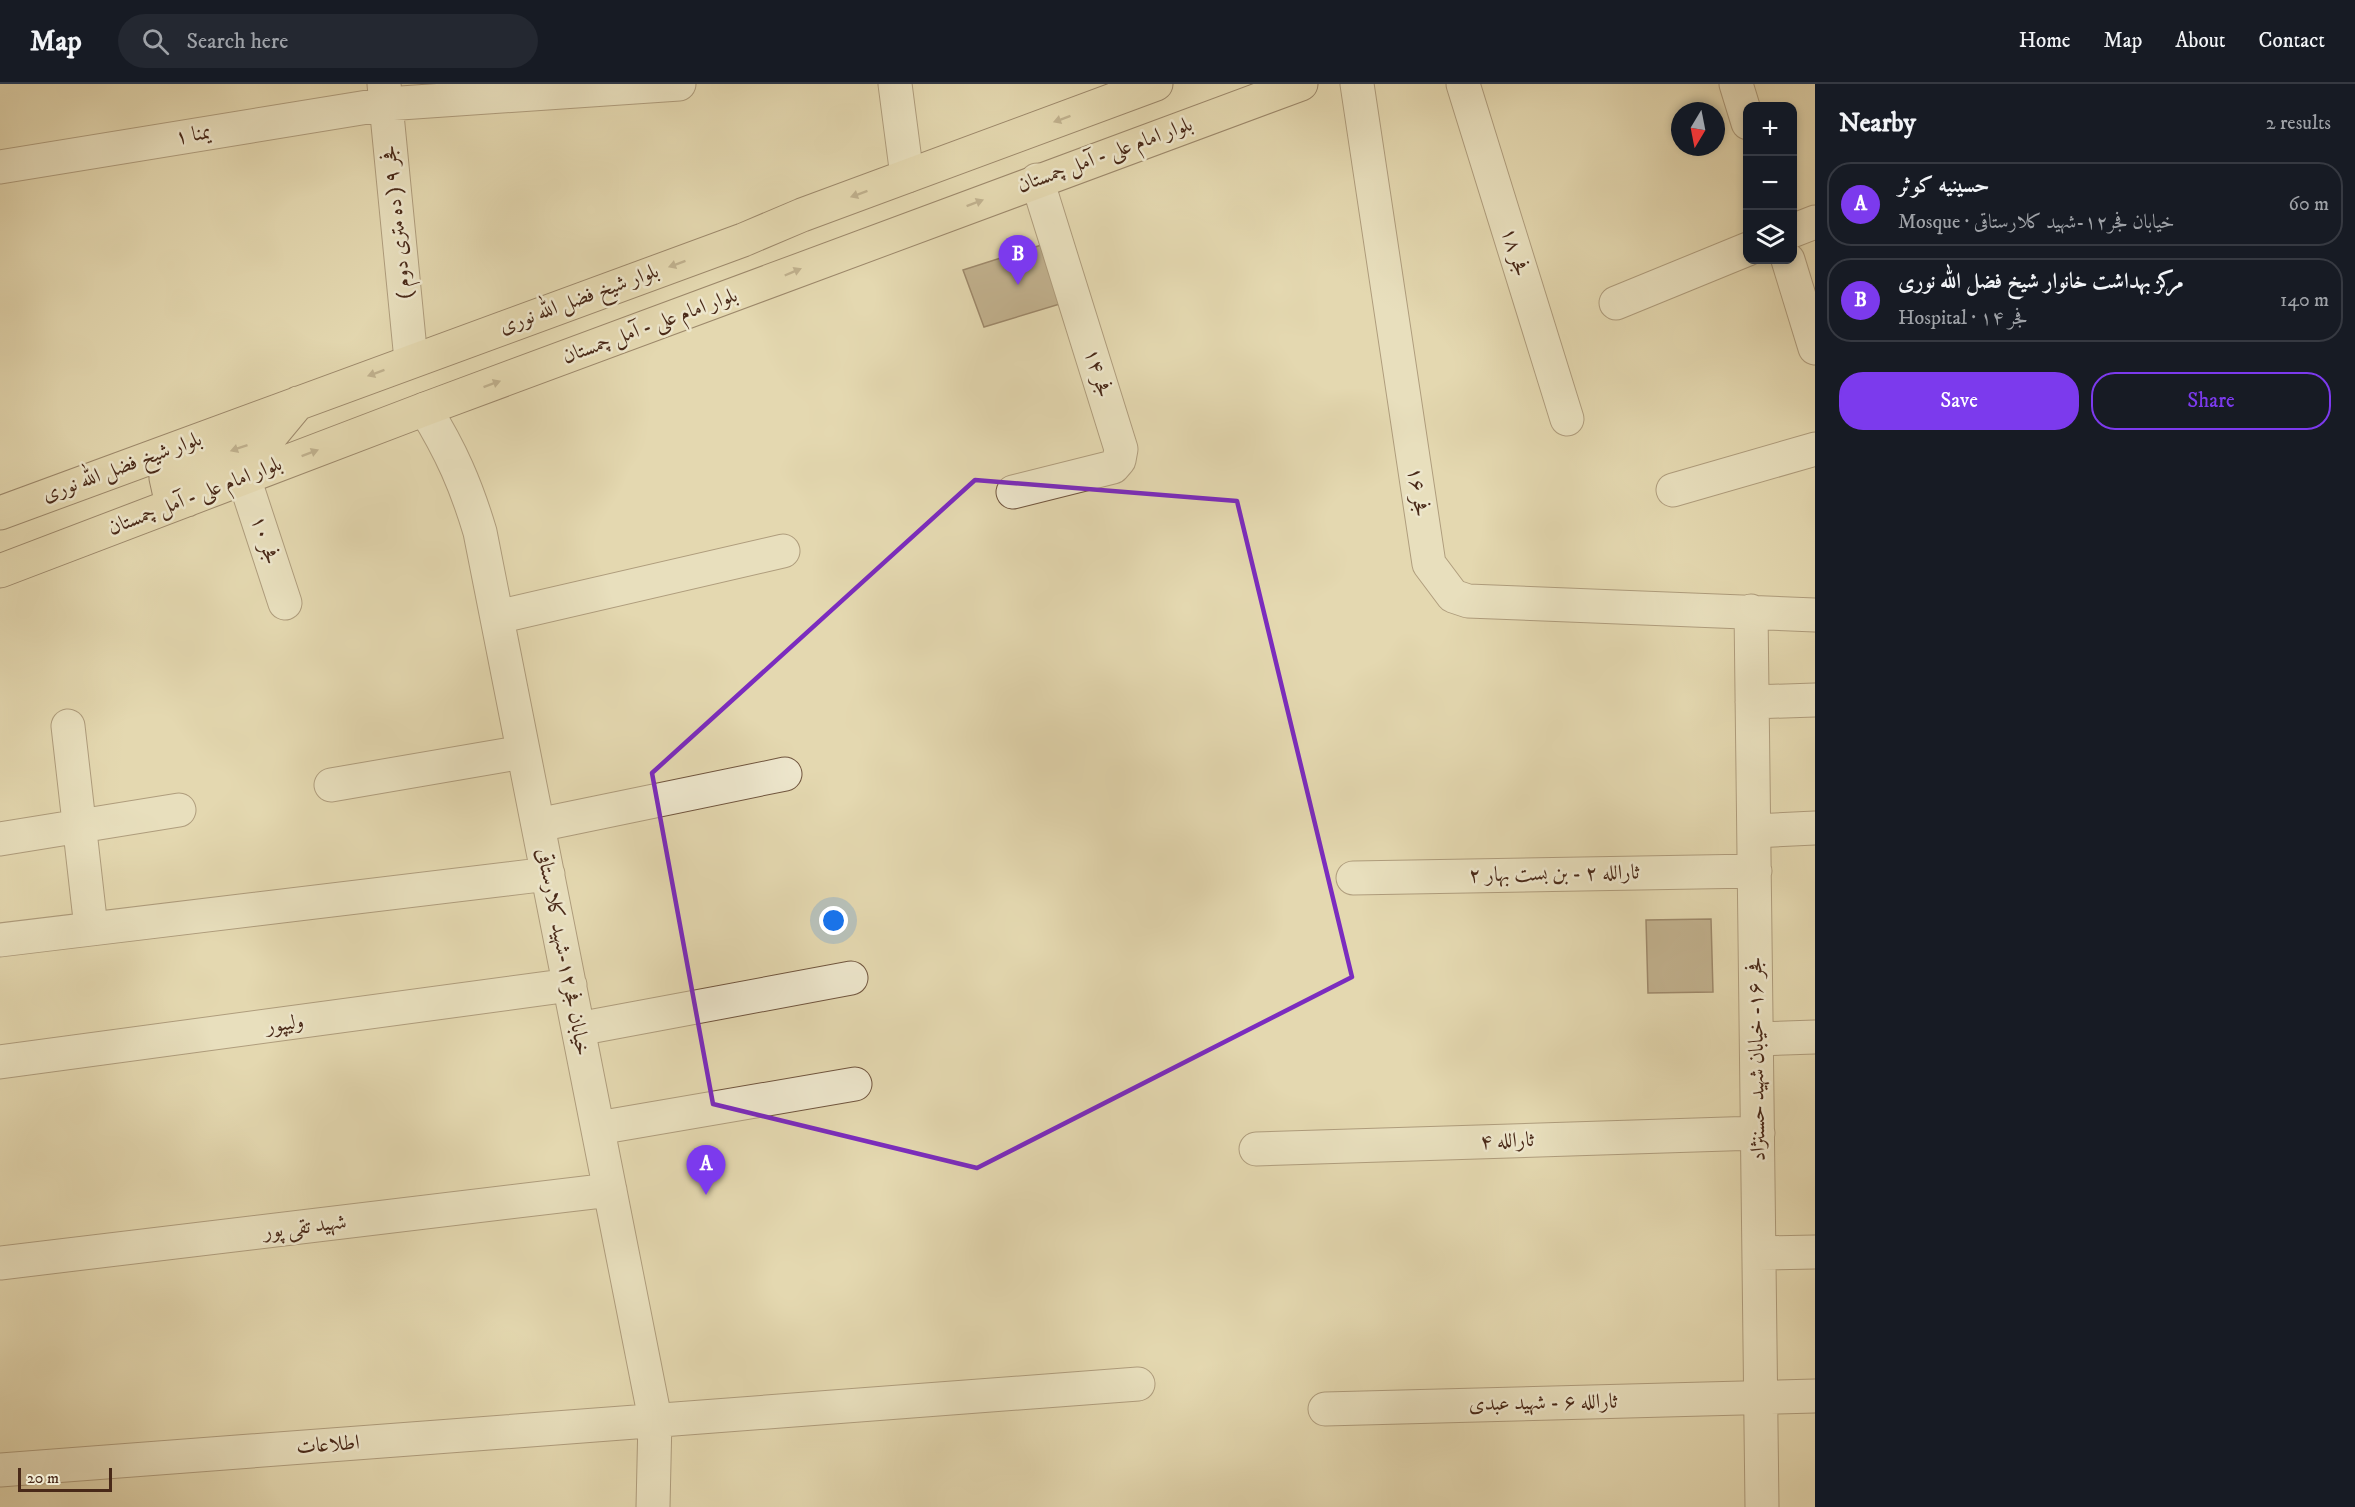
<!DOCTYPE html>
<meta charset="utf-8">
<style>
body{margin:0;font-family:"IM FELL DW Pica",Amiri,serif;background:#242831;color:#f1f3f6}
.controls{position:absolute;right:18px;top:18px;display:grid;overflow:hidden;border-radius:12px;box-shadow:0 3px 9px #0003}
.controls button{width:54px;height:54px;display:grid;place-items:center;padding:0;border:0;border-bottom:2px solid #363941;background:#171b24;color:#f1f3f6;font:30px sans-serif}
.compass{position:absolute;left:1671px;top:18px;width:54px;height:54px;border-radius:50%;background:#171b24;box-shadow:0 3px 9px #0003;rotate:190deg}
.scale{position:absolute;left:18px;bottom:15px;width:94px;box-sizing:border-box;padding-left:6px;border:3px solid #492918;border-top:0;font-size:16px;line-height:21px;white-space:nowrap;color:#492918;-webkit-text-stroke:4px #ede6cc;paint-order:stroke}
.you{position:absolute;left:834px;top:837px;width:21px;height:21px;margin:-15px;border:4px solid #fff;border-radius:50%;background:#1a73e8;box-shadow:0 0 0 9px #1a73e833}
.badge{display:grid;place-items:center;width:39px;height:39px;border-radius:50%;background:#7c3aed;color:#fff;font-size:20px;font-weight:700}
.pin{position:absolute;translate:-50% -50px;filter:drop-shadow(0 2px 3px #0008)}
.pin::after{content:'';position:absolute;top:32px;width:21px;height:18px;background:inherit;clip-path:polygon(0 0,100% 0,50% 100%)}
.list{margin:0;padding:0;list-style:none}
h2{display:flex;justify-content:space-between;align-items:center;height:78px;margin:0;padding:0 24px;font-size:26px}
h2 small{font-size:20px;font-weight:400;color:#9ea1a6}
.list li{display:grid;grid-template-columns:39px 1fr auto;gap:18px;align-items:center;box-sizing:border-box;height:84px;margin:0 12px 12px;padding:0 12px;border:2px solid #363941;border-radius:24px}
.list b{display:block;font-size:22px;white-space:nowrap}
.list p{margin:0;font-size:20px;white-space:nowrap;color:#9ea1a6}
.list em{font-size:20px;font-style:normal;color:#9ea1a6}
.actions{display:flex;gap:12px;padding:18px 24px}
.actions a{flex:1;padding:14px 0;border:2px solid #7c3aed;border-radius:24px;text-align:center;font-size:21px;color:#7c3aed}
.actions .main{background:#7c3aed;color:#fff}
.icon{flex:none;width:33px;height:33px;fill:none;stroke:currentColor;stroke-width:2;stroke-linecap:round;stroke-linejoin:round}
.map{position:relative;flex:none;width:1815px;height:1423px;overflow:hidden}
header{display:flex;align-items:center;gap:36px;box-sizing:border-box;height:84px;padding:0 30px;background:#171b24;border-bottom:2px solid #363941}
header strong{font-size:28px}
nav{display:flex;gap:33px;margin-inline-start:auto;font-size:21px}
.search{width:420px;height:54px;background:#242831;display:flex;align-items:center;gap:15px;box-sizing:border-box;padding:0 21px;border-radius:33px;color:#9ea1a6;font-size:22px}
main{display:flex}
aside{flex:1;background:#171b24}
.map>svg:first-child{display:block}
.building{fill:#9a8467;stroke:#492918;stroke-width:1.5}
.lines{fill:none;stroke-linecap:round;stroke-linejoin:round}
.minor-casing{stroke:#70553e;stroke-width:35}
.major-casing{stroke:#492918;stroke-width:35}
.minor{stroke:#ede6cc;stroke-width:33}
.major{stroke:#e4d8b0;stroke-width:33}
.oneway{fill:#968064}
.marked{fill:none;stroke:#7b2cbf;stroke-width:4.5;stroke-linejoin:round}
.labels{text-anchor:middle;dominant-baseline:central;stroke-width:5;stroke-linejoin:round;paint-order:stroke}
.street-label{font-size:21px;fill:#492918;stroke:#ede6cc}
</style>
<header>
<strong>Map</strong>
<div class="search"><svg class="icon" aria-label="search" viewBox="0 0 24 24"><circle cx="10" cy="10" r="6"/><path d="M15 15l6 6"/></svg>Search here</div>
<nav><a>Home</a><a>Map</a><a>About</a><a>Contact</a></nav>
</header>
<main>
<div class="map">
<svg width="1815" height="1423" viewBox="0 0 1815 1423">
<rect width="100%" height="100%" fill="#e4d8b0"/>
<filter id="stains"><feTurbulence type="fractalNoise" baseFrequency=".00333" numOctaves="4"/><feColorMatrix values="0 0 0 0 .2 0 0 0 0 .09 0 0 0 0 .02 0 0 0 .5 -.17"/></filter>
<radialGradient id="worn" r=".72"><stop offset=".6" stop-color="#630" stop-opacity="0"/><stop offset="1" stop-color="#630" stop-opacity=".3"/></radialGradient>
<path class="building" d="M1054 157 1073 216 984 243 963 186Z
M1711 835 1713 908 1648 909 1646 836Z"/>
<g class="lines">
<g class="minor-casing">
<path id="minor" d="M384 0 411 276
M895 0 907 92
M1357 0 1429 480 1453 512 1468 517 1815 531
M1463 0 1567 335
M1736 0 1748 39
M0 83 386 20 679 0
M1792 147 1815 138
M1788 176 1815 264
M1616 219 1748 165
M425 325C451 367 466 401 480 448L655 1335 653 1423
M244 394 285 519
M1673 406 1815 365
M1013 408 1113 383 1119 376 1121 365 1037 96
M1751 527 1762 1423
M497 533 783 467
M1752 618 1815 616
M68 642 91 844
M331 701 523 668
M538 741 785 690
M1754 747 1815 744
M0 755 179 726
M1353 794 1755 787
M0 856 548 790
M578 945 851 894
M1757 955 1815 953
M0 978 570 901
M598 1044 855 1000
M1256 1065 1758 1049
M1759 1169 1815 1168
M0 1179 610 1106
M1325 1325 1815 1312
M0 1386 1138 1300"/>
</g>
<g class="major-casing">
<path id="major" d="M187 416 170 412 166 394 207 375 269 354 298 319
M0 429 743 156 802 131 1156 0
M0 487 425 325 1301 0"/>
</g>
<use href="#minor" class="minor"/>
<use href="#major" class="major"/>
</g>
<defs><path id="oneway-solid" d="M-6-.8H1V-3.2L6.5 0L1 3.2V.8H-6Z" transform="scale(1.5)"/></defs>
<g class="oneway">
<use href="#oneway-solid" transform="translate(1062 35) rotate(160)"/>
<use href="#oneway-solid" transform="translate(859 110) rotate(160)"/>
<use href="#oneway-solid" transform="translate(975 119) rotate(-21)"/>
<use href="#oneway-solid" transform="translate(677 180) rotate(160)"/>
<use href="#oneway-solid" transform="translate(793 188) rotate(-23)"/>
<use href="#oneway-solid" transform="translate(376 289) rotate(160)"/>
<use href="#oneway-solid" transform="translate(492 300) rotate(-20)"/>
<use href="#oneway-solid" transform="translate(239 364) rotate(161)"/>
<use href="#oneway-solid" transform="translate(310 369) rotate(-21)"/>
</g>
<path d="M0 0H1815V1423H0ZM975 396 1237 417 1352 893 977 1084 713 1020 652 689Z" fill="#e4d8b0" fill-opacity=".55" fill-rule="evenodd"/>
<path class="marked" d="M975 396 1237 417 1352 893 977 1084 713 1020 652 689Z"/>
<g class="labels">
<g class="street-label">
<text transform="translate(193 51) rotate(-9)">یمنا ۱</text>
<text transform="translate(1105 71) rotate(-20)">بلوار امام علی - آمل چمستان</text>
<text transform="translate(397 138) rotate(-96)">فجر ۹ ( ده متری دوم )</text>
<text transform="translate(1515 168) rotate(73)">فجر ۱۸</text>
<text transform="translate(579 215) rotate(-20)">بلوار شیخ فضل الله نوری</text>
<text transform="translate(650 242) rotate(-20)">بلوار امام علی - آمل چمستان</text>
<text transform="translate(1098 289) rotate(73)">فجر ۱۴</text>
<text transform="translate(122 383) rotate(-20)">بلوار شیخ فضل الله نوری</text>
<text transform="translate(1418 408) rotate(81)">فجر ۱۶</text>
<text transform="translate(195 412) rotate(-21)">بلوار امام علی - آمل چمستان</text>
<text transform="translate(265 456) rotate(72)">فجر ۱۰</text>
<text transform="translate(1554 790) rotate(-1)">ثارالله ۲ - بن بست بهار ۲</text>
<text transform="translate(563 868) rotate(79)">خيابان فجر۱۲-شهيد كلارستاقی</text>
<text transform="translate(285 940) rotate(-8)">ولیپور</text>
<text transform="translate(1757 975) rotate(-91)">فجر ۱۶- خیابان شهید حسننژاد</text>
<text transform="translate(1507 1057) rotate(-2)">ثارالله ۴</text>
<text transform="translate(305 1143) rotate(-7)">شهید تقی پور</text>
<text transform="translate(1543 1319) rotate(-1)">ثارالله ۶ - شهید عبدی</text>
<text transform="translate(328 1361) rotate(-4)">اطلاعات</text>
</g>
</g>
<rect width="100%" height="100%" filter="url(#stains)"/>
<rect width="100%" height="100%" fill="url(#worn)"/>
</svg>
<div class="controls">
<button>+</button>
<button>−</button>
<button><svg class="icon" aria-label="layers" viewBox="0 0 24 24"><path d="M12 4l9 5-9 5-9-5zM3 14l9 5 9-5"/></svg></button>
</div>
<svg class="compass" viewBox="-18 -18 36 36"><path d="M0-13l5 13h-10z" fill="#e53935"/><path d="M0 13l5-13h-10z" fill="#9ea1a6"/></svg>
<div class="scale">20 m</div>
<div class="you"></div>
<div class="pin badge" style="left:706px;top:1111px">A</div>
<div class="pin badge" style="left:1018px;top:201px">B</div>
</div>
<aside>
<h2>Nearby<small>2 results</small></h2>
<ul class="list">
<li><span class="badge">A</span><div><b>حسینیه کوثر</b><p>Mosque · خيابان فجر۱۲-شهيد كلارستاقی</p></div><em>60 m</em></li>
<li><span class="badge">B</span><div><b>مرکز بهداشت خانوار شیخ فضل الله نوری</b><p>Hospital · فجر ۱۴</p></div><em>140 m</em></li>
</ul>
<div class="actions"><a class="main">Save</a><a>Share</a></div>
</aside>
</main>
